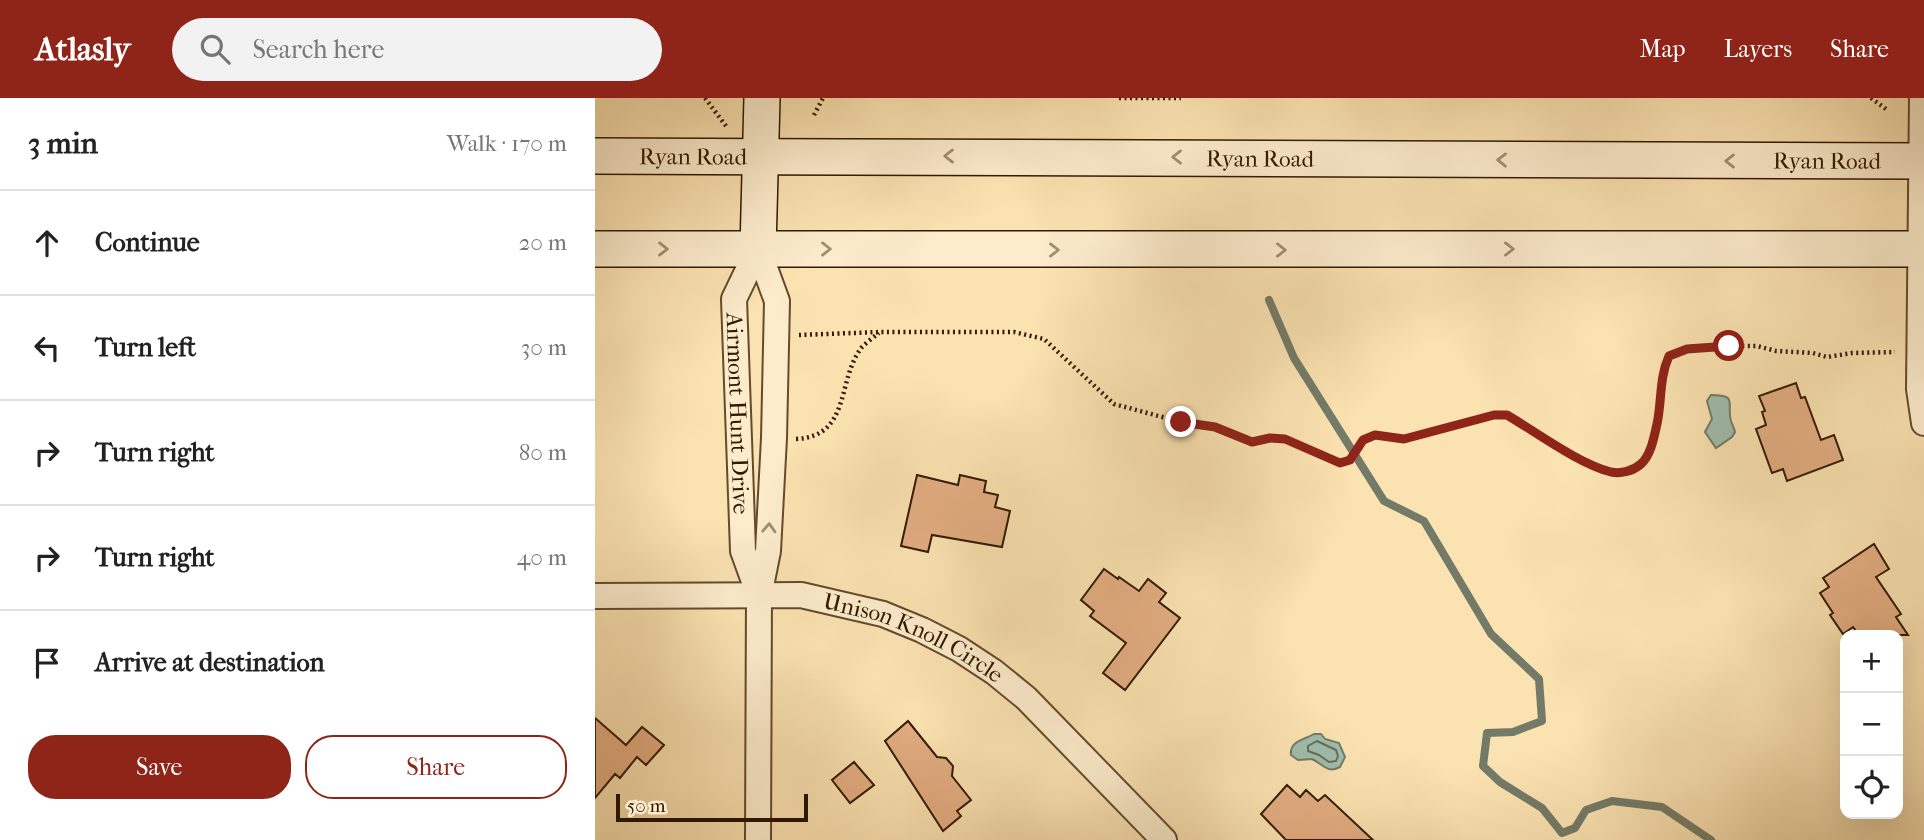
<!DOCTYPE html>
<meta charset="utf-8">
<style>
body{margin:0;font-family:"IM FELL French Canon",serif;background:#f2f2f2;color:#222}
.controls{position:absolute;right:21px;bottom:21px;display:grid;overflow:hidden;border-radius:14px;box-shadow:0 7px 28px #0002}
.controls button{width:63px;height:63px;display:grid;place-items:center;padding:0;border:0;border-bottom:2px solid #e0e0e0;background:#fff;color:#222;font:35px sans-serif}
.scale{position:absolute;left:21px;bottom:18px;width:192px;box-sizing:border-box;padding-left:7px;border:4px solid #311900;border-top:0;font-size:19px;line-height:24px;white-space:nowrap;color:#311900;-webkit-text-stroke:5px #fceccc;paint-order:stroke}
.stop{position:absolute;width:21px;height:21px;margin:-16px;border:5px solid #8f2418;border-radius:50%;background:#fff}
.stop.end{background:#8f2418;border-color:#fff;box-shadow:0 2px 7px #0008}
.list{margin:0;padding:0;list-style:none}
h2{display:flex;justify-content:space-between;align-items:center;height:91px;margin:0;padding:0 28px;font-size:30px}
h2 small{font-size:23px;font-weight:400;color:#767676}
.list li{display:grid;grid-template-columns:46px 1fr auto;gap:21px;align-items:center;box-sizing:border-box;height:105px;padding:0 28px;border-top:2px solid #e0e0e0}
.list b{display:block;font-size:26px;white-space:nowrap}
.list em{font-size:23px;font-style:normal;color:#767676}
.actions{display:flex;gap:14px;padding:21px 28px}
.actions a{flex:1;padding:16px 0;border:2px solid #8f2418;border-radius:28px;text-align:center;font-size:24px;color:#8f2418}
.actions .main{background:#8f2418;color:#fff}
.icon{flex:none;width:38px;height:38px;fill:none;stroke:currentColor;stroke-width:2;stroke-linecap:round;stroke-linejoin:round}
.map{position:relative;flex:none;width:1329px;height:742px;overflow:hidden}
header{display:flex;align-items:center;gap:42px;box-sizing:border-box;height:98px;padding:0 35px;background:#8f2418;color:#fff}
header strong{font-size:33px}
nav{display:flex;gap:38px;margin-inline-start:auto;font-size:24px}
.search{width:490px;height:63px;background:#f2f2f2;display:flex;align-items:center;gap:18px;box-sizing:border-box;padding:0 24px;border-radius:38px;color:#767676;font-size:26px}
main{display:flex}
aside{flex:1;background:#fff}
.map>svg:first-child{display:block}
.water{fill:#9fbdad;stroke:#737b68;stroke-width:2}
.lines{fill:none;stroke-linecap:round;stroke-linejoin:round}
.shore{stroke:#686b56;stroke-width:2}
.stream{stroke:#737b68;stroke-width:8}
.building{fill:#e3ad82;stroke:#311900;stroke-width:2}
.street-casing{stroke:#644b2c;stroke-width:28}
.secondary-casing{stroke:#311900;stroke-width:38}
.path{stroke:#311900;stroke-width:4.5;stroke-dasharray:2 3.5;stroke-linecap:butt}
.street{stroke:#fceccc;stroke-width:24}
.secondary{stroke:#fceccc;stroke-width:35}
.oneway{stroke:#a18d70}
.route{stroke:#8f2418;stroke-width:9}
.labels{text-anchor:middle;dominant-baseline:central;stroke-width:6;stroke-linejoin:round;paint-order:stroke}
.street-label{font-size:23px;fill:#311900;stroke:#fceccc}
</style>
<header>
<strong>Atlasly</strong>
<div class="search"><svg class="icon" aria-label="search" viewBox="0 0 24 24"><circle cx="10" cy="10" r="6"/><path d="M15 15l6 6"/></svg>Search here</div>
<nav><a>Map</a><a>Layers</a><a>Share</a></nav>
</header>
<main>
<aside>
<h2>3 min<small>Walk · 170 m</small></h2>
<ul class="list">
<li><svg class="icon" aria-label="ahead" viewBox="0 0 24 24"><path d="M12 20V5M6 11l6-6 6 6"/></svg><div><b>Continue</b></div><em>20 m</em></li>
<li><svg class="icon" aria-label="left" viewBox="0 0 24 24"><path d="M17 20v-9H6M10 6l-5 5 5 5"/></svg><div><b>Turn left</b></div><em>30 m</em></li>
<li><svg class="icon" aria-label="right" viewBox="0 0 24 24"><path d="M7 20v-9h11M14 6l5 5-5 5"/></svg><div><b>Turn right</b></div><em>80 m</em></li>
<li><svg class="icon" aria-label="right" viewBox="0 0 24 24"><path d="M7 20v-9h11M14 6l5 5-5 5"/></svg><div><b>Turn right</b></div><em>40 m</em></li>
<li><svg class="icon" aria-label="arrive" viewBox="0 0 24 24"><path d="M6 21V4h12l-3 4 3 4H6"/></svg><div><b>Arrive at destination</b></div></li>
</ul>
<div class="actions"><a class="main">Save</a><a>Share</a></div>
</aside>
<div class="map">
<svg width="1329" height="742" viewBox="0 0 1329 742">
<rect width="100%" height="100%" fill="#fbe2b1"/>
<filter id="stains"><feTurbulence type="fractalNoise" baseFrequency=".00286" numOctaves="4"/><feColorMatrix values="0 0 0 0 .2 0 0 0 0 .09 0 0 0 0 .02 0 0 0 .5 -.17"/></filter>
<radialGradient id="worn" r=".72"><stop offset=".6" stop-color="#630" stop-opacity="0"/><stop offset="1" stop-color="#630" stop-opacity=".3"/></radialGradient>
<path class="water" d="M1116 297C1144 297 1131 305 1136 323 1137 326 1139 330 1140 334L1137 339 1121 350 1110 334 1117 321 1112 303Z
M719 636H726L730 641 744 645 750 659 745 669C732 676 728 666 717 661L703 662 696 657C694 643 709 642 719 636Z"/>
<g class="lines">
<path class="shore" d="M722 643 741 652 743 658 741 663 734 664 724 657 713 653V648Z"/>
<path class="stream" d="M674 202 699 260 789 403 829 423 896 536 944 581 947 623 918 634 892 635 888 668 905 684 947 710 967 735 980 730 991 712 1017 703 1067 709 1116 742"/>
</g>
<path class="building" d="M1201 285 1206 300 1210 299 1226 342 1239 337 1248 362 1192 383 1188 371 1177 375 1161 331 1171 327 1167 314 1170 313 1164 298Z
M322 377 363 387 365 377 391 383 389 394 403 397 400 409 415 413 407 449 337 437 333 454 306 448Z
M1279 446 1294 471 1281 479 1306 516 1301 519 1313 537H1264L1258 529 1248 536 1235 517 1238 515 1225 495 1234 489 1228 480Z
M509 471 523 481 524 479 544 493 553 481 571 495 564 504 585 520 530 592 508 575 531 545 495 518 499 513 486 502Z
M0 620 31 647 47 629 69 647 51 667 42 659 25 680 20 676 0 700Z
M313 623 342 659 351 660 358 668 357 678 376 702 362 713 366 718 348 733 290 643Z
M259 664 279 687 255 705 237 682Z
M692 687 705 699 711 692 723 703 730 697 778 742H691L666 716Z"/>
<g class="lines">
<g class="street-casing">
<g id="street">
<path d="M1327 0 1324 291 1329 325"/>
<path id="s1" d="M163 151 139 201 148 453 164 497"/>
<path id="s2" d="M0 498 206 497 288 516 327 532 364 551 399 574 431 600 569 742"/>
<path d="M163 742 164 498 173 453 179 340 182 203 163 151"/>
</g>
</g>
<g class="secondary-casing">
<g id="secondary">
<path id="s3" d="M0 58 1329 63"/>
<path d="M0 151H1329"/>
<path d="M163 151 167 0"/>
</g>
</g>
<path class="path" d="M110 0 131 28
M524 0H586
M1276 0 1291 11
M219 17 228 0
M204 237 285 234H419L449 241 519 306 586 324 620 329 657 344 675 340 690 341 745 365 755 362 768 342 780 337 809 341 899 317H912C941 334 984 366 1016 374 1026 376 1038 373 1046 366 1056 357 1059 339 1062 326 1067 303 1064 280 1074 258L1092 251 1134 248H1162L1181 253 1218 255 1232 259 1257 255 1300 254
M201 341C257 338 241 282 267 249 272 244 279 239 284 235"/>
<use href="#street" class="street"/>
<use href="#secondary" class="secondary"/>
</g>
<defs><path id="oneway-chevron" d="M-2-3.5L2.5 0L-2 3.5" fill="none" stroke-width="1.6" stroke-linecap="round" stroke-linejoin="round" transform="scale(1.75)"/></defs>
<g class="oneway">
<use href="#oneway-chevron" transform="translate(354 58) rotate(-180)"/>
<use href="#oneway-chevron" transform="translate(582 59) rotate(-180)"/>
<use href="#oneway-chevron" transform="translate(907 62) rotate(-179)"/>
<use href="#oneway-chevron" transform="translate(1135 63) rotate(180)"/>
<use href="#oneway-chevron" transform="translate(68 151)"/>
<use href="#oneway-chevron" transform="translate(231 151)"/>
<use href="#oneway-chevron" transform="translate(914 151)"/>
<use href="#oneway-chevron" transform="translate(459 152)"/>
<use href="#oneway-chevron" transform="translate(686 152)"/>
<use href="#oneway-chevron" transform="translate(174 430) rotate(-87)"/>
</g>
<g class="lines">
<path class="route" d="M586 324 620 329 657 344 675 340 690 341 745 365 755 362 768 342 780 337 809 341 899 317H912C941 334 984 366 1016 374 1026 376 1038 373 1046 366 1056 357 1059 339 1062 326 1067 303 1064 280 1074 258L1092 251 1134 248"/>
</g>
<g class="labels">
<g class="street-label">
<text stroke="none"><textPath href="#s3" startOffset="98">Ryan Road</textPath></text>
<text stroke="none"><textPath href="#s3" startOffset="665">Ryan Road</textPath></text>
<text stroke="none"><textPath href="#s3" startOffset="1232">Ryan Road</textPath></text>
<text stroke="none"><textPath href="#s1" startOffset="170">Airmont Hunt Drive</textPath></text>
<text stroke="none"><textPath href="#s2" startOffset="327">Unison Knoll Circle</textPath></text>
</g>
</g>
<rect width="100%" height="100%" filter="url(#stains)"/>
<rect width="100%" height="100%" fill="url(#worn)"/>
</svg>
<div class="controls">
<button>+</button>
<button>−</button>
<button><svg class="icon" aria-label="locate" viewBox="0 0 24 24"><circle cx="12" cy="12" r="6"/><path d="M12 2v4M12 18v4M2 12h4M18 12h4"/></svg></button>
</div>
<div class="scale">50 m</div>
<div class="stop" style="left:1134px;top:248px"></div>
<div class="stop end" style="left:586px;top:324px"></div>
</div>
</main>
